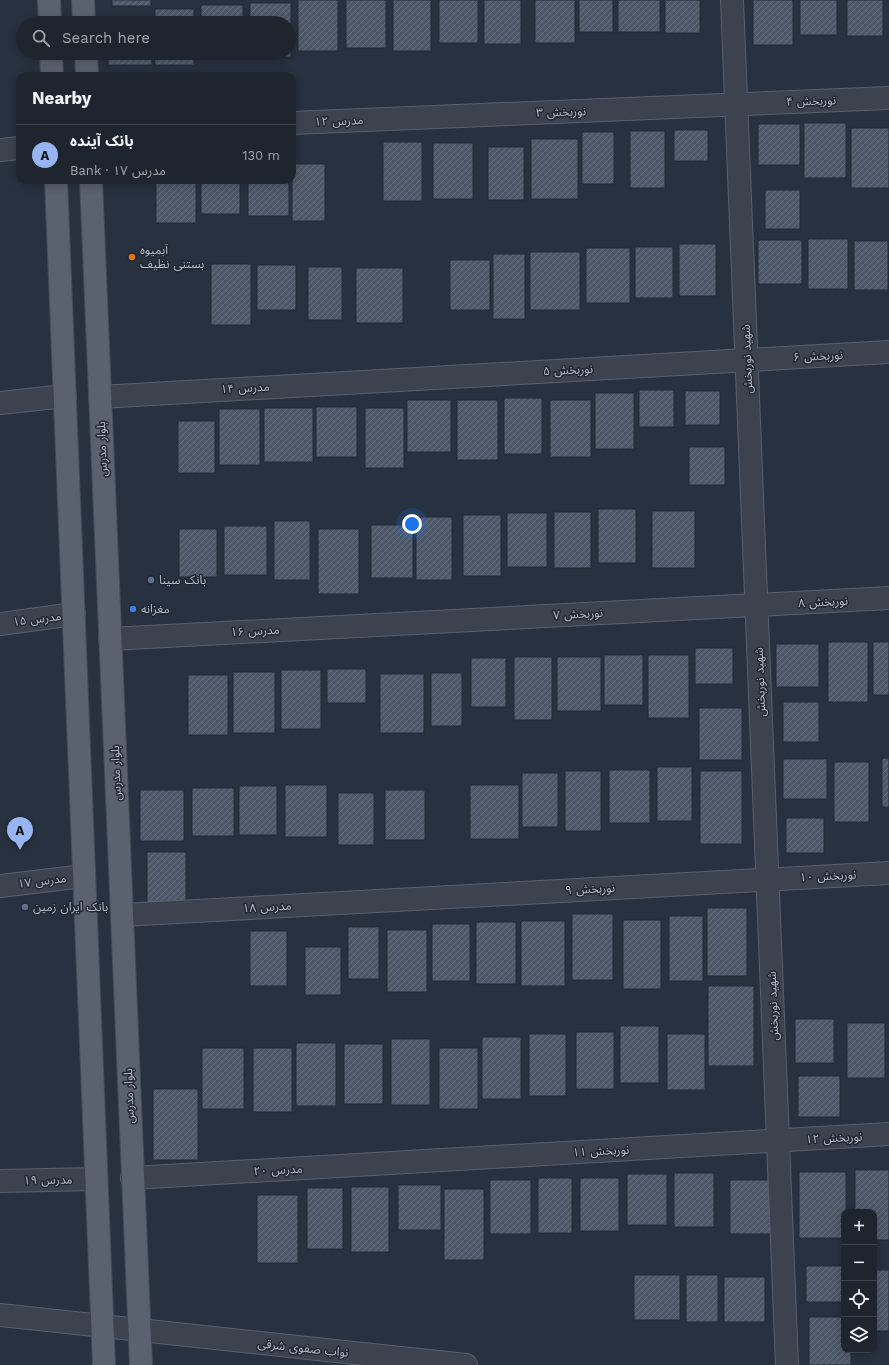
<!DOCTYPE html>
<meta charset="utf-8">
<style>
body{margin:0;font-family:"Work Sans","Noto Sans Arabic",sans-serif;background:#262d37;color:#f1f3f6}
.controls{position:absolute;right:12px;bottom:12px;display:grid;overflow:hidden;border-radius:8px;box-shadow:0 2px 10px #0003}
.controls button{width:36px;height:36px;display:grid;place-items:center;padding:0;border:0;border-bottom:1px solid #3c424b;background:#1e252f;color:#f1f3f6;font:20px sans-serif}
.you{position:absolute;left:412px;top:524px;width:14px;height:14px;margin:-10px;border:3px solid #fff;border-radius:50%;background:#1a73e8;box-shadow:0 0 0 6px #1a73e833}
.badge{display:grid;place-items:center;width:26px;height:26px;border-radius:50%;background:#97b5f0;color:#111;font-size:13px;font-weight:700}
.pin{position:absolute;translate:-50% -33px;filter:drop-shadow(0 1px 2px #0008)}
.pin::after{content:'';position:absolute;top:21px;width:14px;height:12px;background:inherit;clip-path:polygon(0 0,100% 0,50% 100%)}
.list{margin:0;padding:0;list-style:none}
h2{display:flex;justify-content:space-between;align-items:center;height:52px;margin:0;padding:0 16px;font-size:17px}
h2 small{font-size:13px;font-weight:400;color:#a1a5aa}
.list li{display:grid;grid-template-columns:26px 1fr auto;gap:12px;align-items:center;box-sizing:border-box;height:60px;padding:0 16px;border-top:1px solid #3c424b}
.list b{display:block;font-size:15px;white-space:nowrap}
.list p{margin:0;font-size:13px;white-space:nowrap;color:#a1a5aa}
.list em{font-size:13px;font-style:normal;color:#a1a5aa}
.icon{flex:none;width:22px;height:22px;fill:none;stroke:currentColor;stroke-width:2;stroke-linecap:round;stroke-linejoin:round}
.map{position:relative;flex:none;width:889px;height:1365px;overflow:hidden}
.search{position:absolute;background:#1e252f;box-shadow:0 2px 10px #0003;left:16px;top:16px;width:280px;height:44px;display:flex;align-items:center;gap:10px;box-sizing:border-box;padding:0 14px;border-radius:22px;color:#a1a5aa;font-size:15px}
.panel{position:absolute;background:#1e252f;box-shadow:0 2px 10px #0003;left:16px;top:72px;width:280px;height:112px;border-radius:12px}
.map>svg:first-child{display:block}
.building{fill:url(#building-hatch);stroke:#232a36}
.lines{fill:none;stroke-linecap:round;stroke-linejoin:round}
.minor-casing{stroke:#5a616d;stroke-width:24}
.major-casing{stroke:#454c58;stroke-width:24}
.minor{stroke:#3c434f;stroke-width:22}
.major{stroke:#5a626f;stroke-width:22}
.food-dot{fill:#e8710a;stroke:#212834;stroke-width:1.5}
.service-dot{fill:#5c6f8a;stroke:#212834;stroke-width:1.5}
.shop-dot{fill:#3f7fe0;stroke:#212834;stroke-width:1.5}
.labels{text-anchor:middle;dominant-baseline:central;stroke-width:3;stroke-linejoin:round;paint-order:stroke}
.street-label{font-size:12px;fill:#b8beca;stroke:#212834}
.poi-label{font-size:12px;fill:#b8beca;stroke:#212834;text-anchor:start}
</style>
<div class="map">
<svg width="889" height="1365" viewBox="0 0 889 1365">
<defs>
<pattern id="building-hatch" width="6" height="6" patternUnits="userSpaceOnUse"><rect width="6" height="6" fill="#4e5868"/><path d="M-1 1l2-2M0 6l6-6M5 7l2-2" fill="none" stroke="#656e7c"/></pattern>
</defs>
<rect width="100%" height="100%" fill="#28313f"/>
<path class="building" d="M112 0H151V6H112Z
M298 0H338V51H298Z
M346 0H386V48H346Z
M393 0H431V51H393Z
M439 0H478V43H439Z
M484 0H521V44H484Z
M535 0H575V43H535Z
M579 0H613V32H579Z
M618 0H660V32H618Z
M665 0H700V33H665Z
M753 0H793V45H753Z
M800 0H837V35H800Z
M847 0H883V36H847Z
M250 3H291V57H250V53H289V23H250Z
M201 5H243V23H201Z
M155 9H194V23H155Z
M108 17H152V23H108Z
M108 53H152V65H108Z
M155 53H194V65H155Z
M804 123H846V178H804Z
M758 124H800V165H758Z
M851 128H889V188H851Z
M674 130H708V161H674Z
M630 131H665V188H630Z
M582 132H614V184H582Z
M531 139H578V199H531Z
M383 142H422V201H383Z
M433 143H473V199H433Z
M488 147H524V200H488Z
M292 164H325V221H292Z
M156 180H196V223H156Z
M201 180H240V214H201Z
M248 180H289V216H248Z
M765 190H800V229H765Z
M808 239H848V289H808Z
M758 240H802V284H758Z
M854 241H888V290H854Z
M679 244H716V296H679Z
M635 247H673V298H635Z
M586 248H630V303H586Z
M530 252H580V310H530Z
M493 254H525V319H493Z
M450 260H490V310H450Z
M211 264H251V325H211Z
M257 265H296V310H257Z
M308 267H342V320H308Z
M356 268H403V323H356Z
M639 390H674V427H639Z
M685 391H720V425H685Z
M595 393H634V449H595Z
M504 398H542V454H504Z
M407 400H451V452H407Z
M457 400H498V460H457Z
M550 400H591V457H550Z
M316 407H357V457H316Z
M264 408H313V462H264Z
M365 408H404V468H365Z
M219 409H260V465H219Z
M178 421H215V473H178Z
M689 447H725V485H689Z
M598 509H636V563H598Z
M652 511H695V568H652Z
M554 512H591V568H554Z
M507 513H547V567H507Z
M463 515H501V576H463Z
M416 517H452V580H416Z
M274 521H310V580H274Z
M371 525H413V578H371Z
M224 526H267V575H224Z
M179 529H217V577H179Z
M318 529H359V594H318Z
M828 642H868V702H828Z
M873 642H889V695H873Z
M776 644H819V687H776Z
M695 648H733V684H695Z
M604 655H643V705H604Z
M648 655H689V718H648Z
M514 657H552V720H514Z
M557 657H601V711H557Z
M471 658H506V707H471Z
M327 669H366V703H327Z
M281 670H321V729H281Z
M233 672H275V733H233Z
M431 673H462V726H431Z
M380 674H424V733H380Z
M188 675H228V735H188Z
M783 702H819V742H783Z
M699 708H742V760H699Z
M882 758H889V807H882Z
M783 759H827V799H783Z
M834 762H869V822H834Z
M657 767H692V821H657Z
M609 770H650V823H609Z
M565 771H601V831H565Z
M700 771H742V844H700Z
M522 773H558V827H522Z
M285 785H327V837H285Z
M470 785H519V839H470Z
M239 786H277V835H239Z
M192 788H234V836H192Z
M140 790H184V841H140Z
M385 790H425V840H385Z
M338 793H374V845H338Z
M786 818H824V853H786Z
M147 852H186V904H147Z
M707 908H747V976H707Z
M572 914H613V980H572Z
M669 916H703V981H669Z
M623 920H661V989H623Z
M521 921H565V986H521Z
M476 922H516V984H476Z
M432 924H470V981H432Z
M348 927H379V979H348Z
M387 930H427V992H387Z
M250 931H287V986H250Z
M305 947H341V995H305Z
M708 986H754V1066H708Z
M795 1019H834V1063H795Z
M847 1023H885V1078H847Z
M620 1026H659V1083H620Z
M576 1032H614V1089H576Z
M529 1034H566V1096H529Z
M667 1034H705V1090H667Z
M482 1037H521V1099H482Z
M391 1039H430V1105H391Z
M296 1043H336V1106H296Z
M344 1044H383V1104H344Z
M202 1048H244V1109H202Z
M253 1048H292V1112H253Z
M439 1048H478V1109H439Z
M798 1076H840V1117H798Z
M153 1089H198V1160H153Z
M855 1170H889V1240H874V1212H855Z
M799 1172H846V1212H844V1238H799Z
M674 1173H714V1227H674Z
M627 1174H667V1225H627Z
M538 1178H572V1233H538Z
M580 1178H619V1231H580Z
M490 1180H531V1234H490Z
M730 1180H772V1234H730Z
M398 1185H441V1230H398Z
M351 1187H389V1252H351Z
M307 1188H343V1249H307Z
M444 1189H484V1260H444Z
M257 1195H298V1263H257Z
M806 1266H844V1302H806Z
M874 1270H889V1331H874Z
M634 1275H680V1320H634Z
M686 1275H718V1322H686Z
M724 1277H765V1322H724Z
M809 1317H844V1350H851V1365H809Z"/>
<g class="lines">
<g class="minor-casing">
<path id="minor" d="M732 0 787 1365
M292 123 889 98
M0 150 20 148
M100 397 889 352
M0 403 65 396
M0 624 74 614
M110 639 889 598
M0 886 84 876
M122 915 889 873
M132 1178 889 1134
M0 1181 96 1179
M0 1315 466 1365"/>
</g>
<g class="major-casing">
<path id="major" d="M49 0 50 23
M83 0 84 23
M51 53 52 76
M86 53 87 76
M56 180 104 1365
M91 180 141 1365"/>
</g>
<use href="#minor" class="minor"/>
<use href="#major" class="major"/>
</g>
<circle class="food-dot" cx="132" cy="257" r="4"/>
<g class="service-dot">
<circle cx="151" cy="580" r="4"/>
<circle cx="25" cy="907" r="4"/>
</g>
<circle class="shop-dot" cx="133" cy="609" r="4"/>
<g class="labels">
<g class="street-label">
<text transform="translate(811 101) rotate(-2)">نوربخش ۴</text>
<text transform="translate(561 112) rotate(-2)">نوربخش ۳</text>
<text transform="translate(339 121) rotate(-2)">مدرس ۱۲</text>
<text transform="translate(818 356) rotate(-3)">نوربخش ۶</text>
<text transform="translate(747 359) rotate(-92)">شهید نوربخش</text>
<text transform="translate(568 370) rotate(-3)">نوربخش ۵</text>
<text transform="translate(245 388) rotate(-3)">مدرس ۱۴</text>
<text transform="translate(102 449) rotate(-92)">بلوار مدرس</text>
<text transform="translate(823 602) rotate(-3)">نوربخش ۸</text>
<text transform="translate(578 614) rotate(-3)">نوربخش ۷</text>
<text transform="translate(37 619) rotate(-7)">مدرس ۱۵</text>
<text transform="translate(255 631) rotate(-3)">مدرس ۱۶</text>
<text transform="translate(760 682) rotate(-92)">شهید نوربخش</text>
<text transform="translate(116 773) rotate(-92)">بلوار مدرس</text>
<text transform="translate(828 876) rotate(-3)">نوربخش ۱۰</text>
<text transform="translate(42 881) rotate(-7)">مدرس ۱۷</text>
<text transform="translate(590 889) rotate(-3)">نوربخش ۹</text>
<text transform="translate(267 907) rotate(-3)">مدرس ۱۸</text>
<text transform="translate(773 1006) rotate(-92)">شهید نوربخش</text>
<text transform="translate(129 1096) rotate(-92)">بلوار مدرس</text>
<text transform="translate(834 1138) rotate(-3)">نوربخش ۱۲</text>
<text transform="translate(601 1151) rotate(-3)">نوربخش ۱۱</text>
<text transform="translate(278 1170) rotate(-3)">مدرس ۲۰</text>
<text transform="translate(48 1180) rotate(-1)">مدرس ۱۹</text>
<text transform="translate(303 1348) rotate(6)">نواب صفوی شرقی</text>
</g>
<g class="poi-label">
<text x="140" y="250">آبمیوه<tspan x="140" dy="14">بستنی نظیف</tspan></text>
<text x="159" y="580">بانک سینا</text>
<text x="141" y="609">مغزانه</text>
<text x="33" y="907">بانک ایران زمین</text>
</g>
</g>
</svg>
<div class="controls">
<button>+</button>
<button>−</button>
<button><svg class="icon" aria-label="locate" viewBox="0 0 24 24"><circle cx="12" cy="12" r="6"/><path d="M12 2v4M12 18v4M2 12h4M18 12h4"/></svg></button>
<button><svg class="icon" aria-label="layers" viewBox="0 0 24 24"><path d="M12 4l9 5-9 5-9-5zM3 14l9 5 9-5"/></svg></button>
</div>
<div class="you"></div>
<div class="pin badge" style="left:20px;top:850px">A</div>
<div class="search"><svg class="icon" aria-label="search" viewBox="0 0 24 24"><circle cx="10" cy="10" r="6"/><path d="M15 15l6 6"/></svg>Search here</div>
<section class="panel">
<h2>Nearby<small></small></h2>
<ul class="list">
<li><span class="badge">A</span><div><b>بانک آینده</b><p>Bank · مدرس ۱۷</p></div><em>130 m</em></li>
</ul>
</section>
</div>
